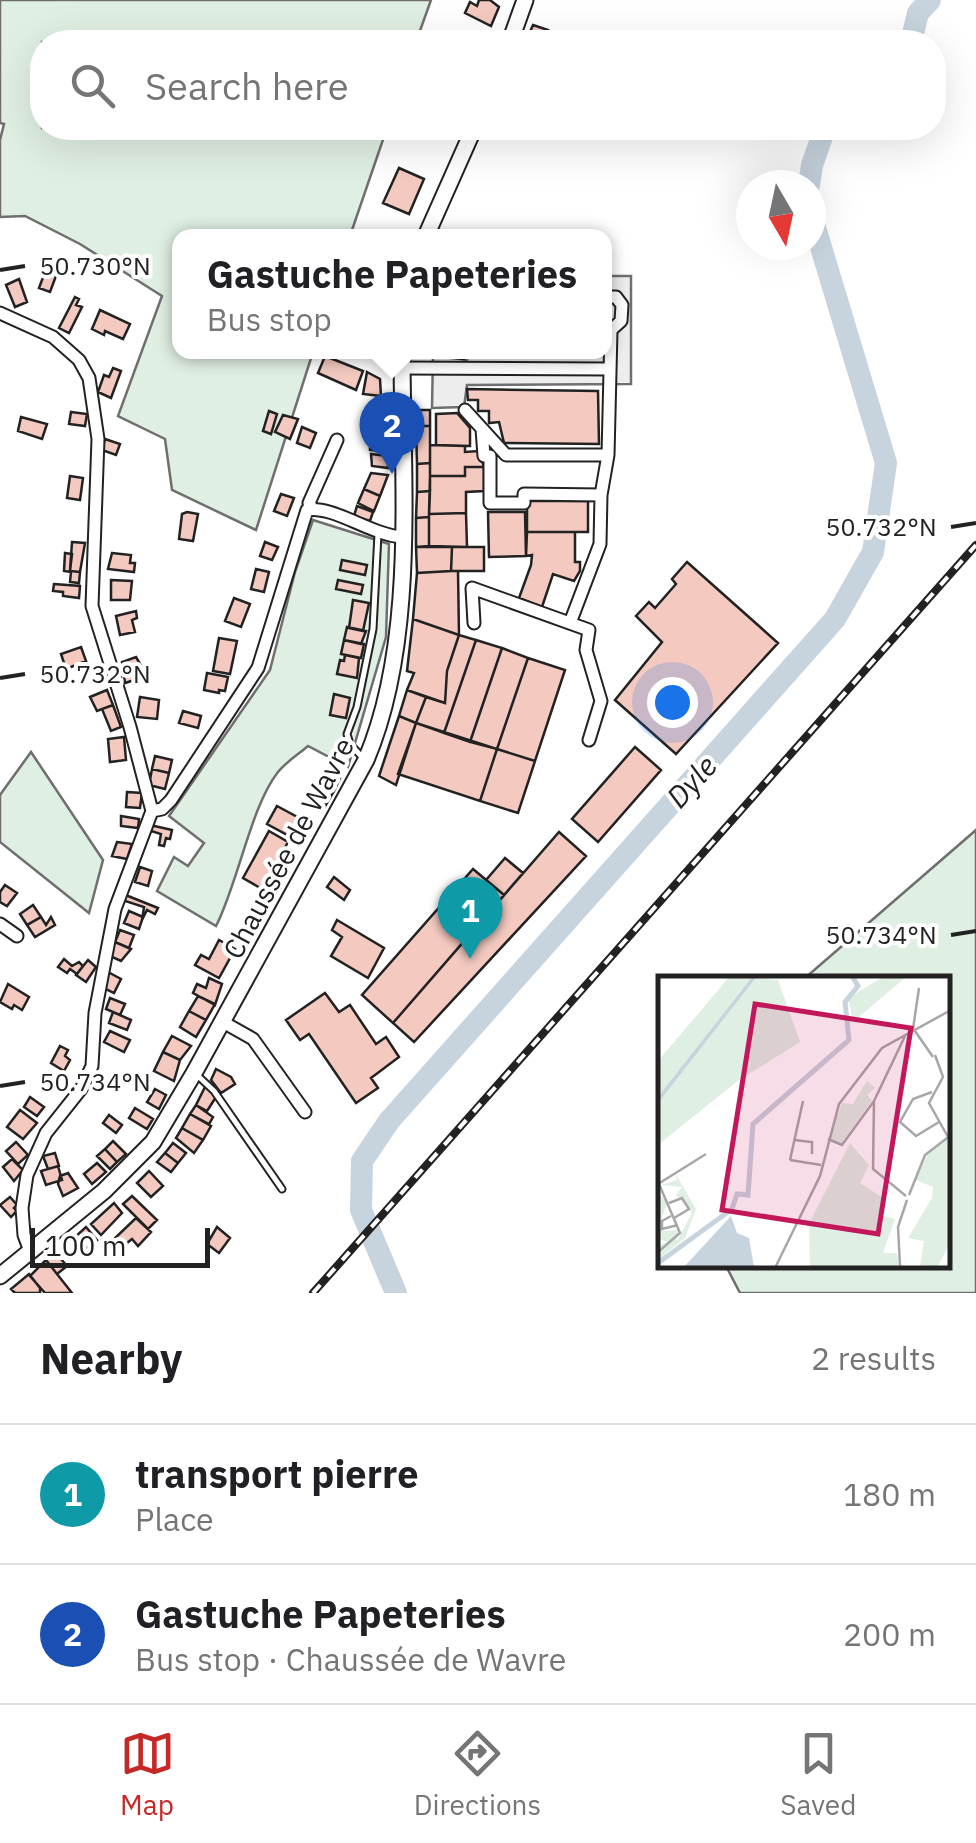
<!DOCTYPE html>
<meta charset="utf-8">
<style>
body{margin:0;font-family:"IBM Plex Sans",sans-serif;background:#f2f2f2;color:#202124}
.compass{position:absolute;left:736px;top:170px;width:90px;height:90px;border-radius:50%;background:#fff;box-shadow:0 10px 40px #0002;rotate:171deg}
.scale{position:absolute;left:30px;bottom:25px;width:180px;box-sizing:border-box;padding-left:10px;border:5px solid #222;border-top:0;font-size:28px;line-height:35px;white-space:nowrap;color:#222;-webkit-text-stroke:8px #fff;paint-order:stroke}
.you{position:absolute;left:672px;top:702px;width:35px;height:35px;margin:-25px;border:8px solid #fff;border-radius:50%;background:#1a73e8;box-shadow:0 0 0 15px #1a73e833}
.badge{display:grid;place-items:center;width:65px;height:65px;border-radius:50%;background:#c62828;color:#fff;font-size:32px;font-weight:700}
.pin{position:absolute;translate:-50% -82px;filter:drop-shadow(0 2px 5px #0008)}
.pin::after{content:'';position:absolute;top:52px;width:35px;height:30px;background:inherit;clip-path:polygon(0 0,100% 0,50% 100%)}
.popup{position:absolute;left:172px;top:229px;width:440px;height:130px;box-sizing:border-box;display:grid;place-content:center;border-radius:20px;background:#fff;filter:drop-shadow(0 2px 8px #0005);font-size:32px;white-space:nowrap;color:#757577}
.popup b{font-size:38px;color:#202124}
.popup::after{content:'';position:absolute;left:50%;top:100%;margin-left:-20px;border:20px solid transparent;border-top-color:#fff}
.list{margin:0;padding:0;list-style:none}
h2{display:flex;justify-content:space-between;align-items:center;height:130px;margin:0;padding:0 40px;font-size:42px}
h2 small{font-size:32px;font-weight:400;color:#757577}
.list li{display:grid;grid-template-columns:65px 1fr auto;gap:30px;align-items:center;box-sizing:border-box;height:140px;padding:0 40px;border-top:2px solid #e0e0e0}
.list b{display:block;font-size:38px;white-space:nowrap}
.list p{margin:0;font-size:32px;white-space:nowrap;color:#757577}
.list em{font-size:32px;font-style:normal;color:#757577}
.icon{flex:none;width:55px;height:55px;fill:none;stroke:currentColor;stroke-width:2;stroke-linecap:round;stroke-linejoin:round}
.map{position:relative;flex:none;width:976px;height:1293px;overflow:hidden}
.search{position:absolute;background:#fff;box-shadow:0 10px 40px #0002;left:30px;right:30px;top:30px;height:110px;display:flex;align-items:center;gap:25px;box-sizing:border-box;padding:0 35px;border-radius:40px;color:#757577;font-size:38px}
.sheet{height:410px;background:#fff}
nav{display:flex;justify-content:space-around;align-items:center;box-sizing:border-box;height:140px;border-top:2px solid #e0e0e0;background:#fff;font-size:28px;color:#757577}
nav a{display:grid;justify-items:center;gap:5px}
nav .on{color:#c62828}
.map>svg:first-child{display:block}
.green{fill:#e0efe3;stroke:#6f6f6f;stroke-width:2.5}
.parking{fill:#ededed;stroke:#6f6f6f;stroke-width:2.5}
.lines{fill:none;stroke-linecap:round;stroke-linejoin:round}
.stream{stroke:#c7d3dd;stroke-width:4}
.river{stroke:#c7d3dd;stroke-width:22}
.building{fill:#f3c9c0;stroke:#222;stroke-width:2.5}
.service-casing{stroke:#222;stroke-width:9}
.minor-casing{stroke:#222;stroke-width:15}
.secondary-casing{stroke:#222;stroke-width:19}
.service{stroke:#fff;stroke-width:5}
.minor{stroke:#fff;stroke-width:11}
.secondary{stroke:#fff;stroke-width:15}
.rail-casing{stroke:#222;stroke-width:8}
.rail{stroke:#fff;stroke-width:4;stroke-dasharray:11;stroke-linecap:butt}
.ticks{fill:none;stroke:#222;stroke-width:4}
.labels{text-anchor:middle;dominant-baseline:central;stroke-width:8;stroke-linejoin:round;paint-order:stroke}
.street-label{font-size:28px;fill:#222;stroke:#fff}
.water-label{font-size:30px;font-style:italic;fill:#222;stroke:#fff}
.inset-river{fill:none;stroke:#c7d3dd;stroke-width:5}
.inset-road{fill:none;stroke:#a7a7a7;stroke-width:2.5}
.view{fill:#c2185b;fill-opacity:0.15;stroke:#c2185b;stroke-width:5}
.inset-edge{fill:none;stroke:#222;stroke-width:5}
.ticks-label{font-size:25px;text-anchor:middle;fill:#222;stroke:#fff;stroke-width:8;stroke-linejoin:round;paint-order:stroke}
</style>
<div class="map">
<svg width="976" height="1293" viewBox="0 0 976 1293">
<rect width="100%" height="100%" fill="#fff"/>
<path class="green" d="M0 0H431L416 42H42V128H387L350 236H180V352H313L256 530 172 490 165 439 118 416 162 296 80 244 25 216 0 217V140L4 124 0 123Z
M313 520 389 544 386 637 348 767 308 746C299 754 286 762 278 772 251 806 238 883 216 926L157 891 174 857 188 866 204 843 169 816 270 670 295 572Z
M31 752 103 860 89 913 0 842V795Z
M976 830V1293H740L726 1266H948V978H805Z"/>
<path class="parking" d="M605 276H631V384L467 385 464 407 432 408 433 356 467 360 469 352H604Z"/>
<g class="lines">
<path class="stream" d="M917 0 918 13"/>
<path class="river" d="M911 42 918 13 930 0
M809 185 812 165 825 128
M396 1293 361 1210 362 1161 389 1121 835 619 873 552 886 463 811 214"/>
</g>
<path class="building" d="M479 0H490L499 7 491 26 465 13 470 2 477 6Z
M533 25 548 30 544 40 529 34Z
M399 168 424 179 409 214 383 203Z
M48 264 59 268 50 292 39 288Z
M19 279 27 302 15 307 6 285Z
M75 297 79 299 76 305 82 307 69 333 59 328Z
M100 310 130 324 123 339 105 331 104 335 92 329Z
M434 352H469H465L464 359 434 355Z
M325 356 363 371 356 390 318 373Z
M113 368 121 371 111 398 98 392 104 375 109 377Z
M367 372 380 379 381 396 363 394Z
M467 389 598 391 599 444 504 443 499 422 489 423V411H478V400H468Z
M370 407 388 408V419H369Z
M416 410H430V426H416Z
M269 411 277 414 271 434 263 431Z
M71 412 87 414 85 426 69 424Z
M457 413 470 428V446L436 445V414Z
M283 415 298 419 290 439 275 432Z
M21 417 47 424 42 439 18 431Z
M369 419H388V429L369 428Z
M416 426H430V463L417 464Z
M302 427 316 433 310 448 297 443Z
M370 430 388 432V452L370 450Z
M105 439 120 444 116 455 102 450Z
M430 445 465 446V452L479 451 484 467H465V476H430Z
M371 454 388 456V468L372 466Z
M430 463V491L417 492V464Z
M465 467H484V491L466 492V513L429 514 430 476H465Z
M371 473 388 475 380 496 364 489Z
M70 476 83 478 80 500 67 498Z
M364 489 380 496 374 511 358 503Z
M430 491 429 517 416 518 417 492Z
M281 494 294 498 287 516 274 511Z
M527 501H588V532H527Z
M357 506 373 512 370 521 354 516Z
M187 512 198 514 193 541 179 539 182 514Z
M488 512H525L526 556 489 557Z
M466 513 467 547 429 546V514Z
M429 517V546L416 547V518Z
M527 532H575V562H580V571L574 581 553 574 542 607 519 598 531 565 532 555 526 556Z
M72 542 85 543 80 572 70 571Z
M265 542 278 547 272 560 260 556Z
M416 547H452L451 571 417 573Z
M452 547H484V571H451Z
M65 553 72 554 70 571 80 572 79 583 70 582 71 572 64 571Z
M112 553 131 555 130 563H135L134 572 108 569Z
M342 560 367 565 365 575 340 570Z
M687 562 778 643 676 754 615 700 662 642 636 616 649 602 655 608 676 584 672 579Z
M256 569 269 572 264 592 251 589Z
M451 571H458L459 635 413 619 417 573Z
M111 580 132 581 130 600H111Z
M338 580 363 585 361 594 336 589Z
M54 584 80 586 79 598 63 596V592L53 591Z
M234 598 250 604 241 627 225 621Z
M353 600 369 603 363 631 349 628Z
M136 611 137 618 132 620 135 632 120 635 116 616Z
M413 619 459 635 447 671 445 703 407 690 414 673 407 671Z
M347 627 366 631 361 644 344 640Z
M459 635 476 640 444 733 416 723 426 697 445 703 447 671Z
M219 638 237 641 230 674 213 671Z
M344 640 364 644 361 658 341 654Z
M476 640 502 648 470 742 444 733Z
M81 647 86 661 66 669 61 654Z
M502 648 528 658 497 749 470 742Z
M345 655 359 658 357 678 337 674 340 660 344 661Z
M136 657 147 676 125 683 122 662Z
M528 658 565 670 535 761 497 749Z
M207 673 228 677 225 691 219 690V693L204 690Z
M107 690 113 705 97 711 90 697Z
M407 690 426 697 416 723 399 716Z
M334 694 350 698 346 718 330 715Z
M140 697 159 700 157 719 137 717Z
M113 705 121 727 111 731 102 709Z
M183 711 201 716 198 728 179 723Z
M399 716 416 723 396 785 379 776Z
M416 723 497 749 480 801 398 774Z
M124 737 126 760 110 762 108 739Z
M635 747 661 770 598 842 572 819Z
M497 749 535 761 518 813 480 801Z
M155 756 172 760 169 773 152 769Z
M152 769 169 773 165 789 149 785Z
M327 771 340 778 334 791 320 784Z
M320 784 334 791 324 808 311 801Z
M127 792 142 793 140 808 126 807Z
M277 806 301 819 291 837 267 824Z
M121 816 139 819 138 828 121 826Z
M150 825 172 830 170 839 166 838 164 846 159 845 161 834 148 830Z
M269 831 288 842 262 889 243 878Z
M559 832 586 856 414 1042 393 1023Z
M117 842 132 844 127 859 112 856Z
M505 858 523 873 504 895 486 880Z
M140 867 152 871 148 886 135 882Z
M473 869 504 895 393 1023 362 995Z
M334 877 350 890 344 900 327 887Z
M5 885 17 893 7 906 0 902V892Z
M123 894 158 908 155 914 147 910 142 920 144 907 122 900Z
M33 905 41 917 27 925 20 914Z
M129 911 143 917 139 929 124 923Z
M41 917 46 925 51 917 55 925 35 937 27 925Z
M337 920 384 948 368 978 331 956 342 937 332 930Z
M120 930 134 935 129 948 115 942Z
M219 940 235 949 219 978 195 965 201 955 209 959Z
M115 942 131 949 121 961 110 956Z
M64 959 72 966 79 962 83 966 77 974 70 969 67 973 58 967Z
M88 960 96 967 86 982 76 975Z
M108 972 121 979 114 993 104 988Z
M209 978 222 984 215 1005 193 993 197 984 206 988Z
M8 984 29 997 22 1010 14 1005 12 1009 0 1002Z
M325 993 339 1012 350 1005 376 1044 386 1037 399 1057 371 1078 378 1088 356 1103 309 1034 300 1040 286 1020Z
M198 996 215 1004 206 1020 189 1011Z
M110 998 125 1004 120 1015 106 1009Z
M189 1011 206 1020 196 1037 180 1027Z
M113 1012 131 1020 127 1030 109 1023Z
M110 1031 130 1040 124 1052 104 1042Z
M172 1036 191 1046 180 1060 163 1052Z
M60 1046 68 1050 65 1056 70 1060 64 1071 51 1063Z
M163 1052 180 1060 174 1081 154 1071Z
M216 1069 231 1077 235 1084 221 1093 211 1080Z
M206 1085 216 1097 207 1111 196 1105Z
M155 1089 166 1095 159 1109 147 1102Z
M30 1097 44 1107 37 1116 24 1107Z
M196 1105 213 1117 209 1124 190 1114Z
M135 1108 153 1119 147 1129 129 1118Z
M20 1110 37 1123 23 1139 7 1127Z
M190 1114 211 1126 203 1140 182 1128Z
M109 1115 122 1125 116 1133 103 1123Z
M182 1128 203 1140 194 1153 176 1138Z
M113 1141 126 1154 117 1162 105 1149Z
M16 1142 28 1155 18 1164 6 1151Z
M173 1143 186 1153 178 1163 165 1153Z
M105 1149 117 1162 110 1169 97 1156Z
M55 1153 59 1166 48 1169 43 1156Z
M165 1153 178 1163 171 1172 157 1162Z
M12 1159 23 1170 14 1181 3 1167Z
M97 1163 106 1172 92 1184 84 1174Z
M58 1166 62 1180 46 1185 41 1171Z
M149 1171 163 1186 151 1197 137 1183Z
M68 1173 78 1188 63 1196 58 1184 60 1176Z
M132 1196 157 1220 148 1229 123 1204Z
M10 1197 17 1205 14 1208 17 1211 11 1217 0 1205Z
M114 1203 122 1213 101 1235 91 1224Z
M136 1218 151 1232 138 1246 132 1239 122 1247 114 1239Z
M86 1227 97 1240 85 1249 75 1237Z
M217 1227 230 1238 219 1253 207 1244Z
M55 1252 67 1266 57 1274 46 1260Z
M46 1260 57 1274 72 1293H45L30 1276Z
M29 1274 40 1288V1293H15L11 1289Z"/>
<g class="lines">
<g class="service-casing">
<path id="service" d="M362 757 350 744 347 734 357 707 373 629 378 534
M198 1076 214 1091 282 1189"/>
</g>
<g class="minor-casing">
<path id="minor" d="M604 297H616L622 305 621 321 611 330
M0 313 53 337 79 360 89 378 98 439 92 606 130 727 152 811 115 909 95 1013 92 1066 81 1089 46 1133 27 1175 22 1208 24 1235 30 1251
M402 368 610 369
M465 410 506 455H608
M482 429 484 456H490V503H524V494L601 495
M312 508 309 503 337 440
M474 623 472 588 589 630 586 650 601 701 589 740
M570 623 600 544 601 495 608 455 611 330H604
M152 811 162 809 171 800 258 668 307 510C333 505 371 535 402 537
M0 924 17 936
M223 1022 253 1039 305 1112"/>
</g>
<g class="secondary-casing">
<path id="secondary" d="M510 42 525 0
M426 236 474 128
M0 1276 104 1191 153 1142 194 1073 366 760C417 640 402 481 402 352"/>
</g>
<use href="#service" class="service"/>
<use href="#minor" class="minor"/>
<use href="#secondary" class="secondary"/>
<g class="rail-casing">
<path id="rail" d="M313 1293 976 545"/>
</g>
<use href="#rail" class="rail"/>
</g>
<path class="ticks" d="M0 270 25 266M951 527 976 523M0 678 25 674M951 935 976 931M0 1086 25 1082"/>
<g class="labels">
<g class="street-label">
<text transform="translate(288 848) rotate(-62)">Chaussée de Wavre</text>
</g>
<g class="water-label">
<text transform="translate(691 781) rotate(-48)">Dyle</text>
</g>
</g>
<g transform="translate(658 976)">
<rect width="292" height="292" fill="#fff"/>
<path d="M72 0 120 4 142 66 81 104 0 169V85ZM227 0H249L195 46 190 22ZM209 105 217 112 209 119 214 124 183 168 171 162 184 127 195 128ZM292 161V267L279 292H270L262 289 266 265 250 262 274 222 275 211 258 204 269 179ZM192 167 211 189 202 207 228 224 223 239 237 243 225 277H239L241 292H152L151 248ZM17 197 38 233 27 262 0 284V269L9 266 0 262V218L10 226 1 249 6 255 20 254 19 265 34 237 18 219 24 211 3 209 19 204Z" fill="#e0efe3"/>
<path d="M95 0H99L0 127V121ZM73 240 79 257 91 262 96 291 25 292Z" fill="#c7d3dd"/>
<path class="inset-river" d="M0 287 74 233 79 218 90 219 95 148 191 64 187 26 200 10 194 0"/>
<path class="inset-road" d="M255 53 261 12M257 55 275 81M247 60 216 125 215 193 248 220M277 79 285 101 271 127 290 161M274 116 255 123 242 146 258 160 281 146M170 163 184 169 216 125M136 164 154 166V178M132 184 145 125M132 184 163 189M0 208 48 178M251 219 267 179 293 159M11 227 24 222 31 233 16 242M13 240 4 245V253L20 249M0 276 22 257 1 208M242 290 240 251 249 224M117 292 162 200 181 128 224 72 293 34"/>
<path class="view" d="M97 28 253 52 220 258 64 234Z"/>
<rect width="292" height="292" class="inset-edge"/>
</g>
<g class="ticks-label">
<text x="95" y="275">50.730°N</text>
<text x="881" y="536">50.732°N</text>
<text x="95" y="683">50.732°N</text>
<text x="881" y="944">50.734°N</text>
<text x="95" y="1091">50.734°N</text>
</g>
</svg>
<svg class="compass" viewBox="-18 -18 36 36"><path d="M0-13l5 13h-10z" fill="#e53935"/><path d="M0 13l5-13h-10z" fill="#757577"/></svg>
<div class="scale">100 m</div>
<div class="you"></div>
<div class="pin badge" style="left:470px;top:959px;background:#0f9aa8">1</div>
<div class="pin badge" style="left:392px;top:474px;background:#1a4fb4">2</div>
<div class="popup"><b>Gastuche Papeteries</b>Bus stop</div>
<div class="search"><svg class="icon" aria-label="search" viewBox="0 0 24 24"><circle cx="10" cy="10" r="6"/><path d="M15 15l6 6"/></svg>Search here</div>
</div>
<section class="sheet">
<h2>Nearby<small>2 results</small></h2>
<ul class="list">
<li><span class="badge" style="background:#0f9aa8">1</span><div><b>transport pierre</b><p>Place</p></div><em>180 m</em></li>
<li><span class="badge" style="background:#1a4fb4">2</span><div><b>Gastuche Papeteries</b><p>Bus stop · Chaussée de Wavre</p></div><em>200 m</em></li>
</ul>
</section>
<nav>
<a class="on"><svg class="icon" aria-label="map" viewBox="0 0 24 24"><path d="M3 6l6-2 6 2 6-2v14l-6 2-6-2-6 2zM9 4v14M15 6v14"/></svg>Map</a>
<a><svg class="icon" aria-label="directions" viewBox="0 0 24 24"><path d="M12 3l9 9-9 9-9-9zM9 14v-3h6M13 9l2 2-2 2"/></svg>Directions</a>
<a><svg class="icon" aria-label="saved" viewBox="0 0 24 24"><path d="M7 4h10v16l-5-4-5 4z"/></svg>Saved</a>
</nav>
